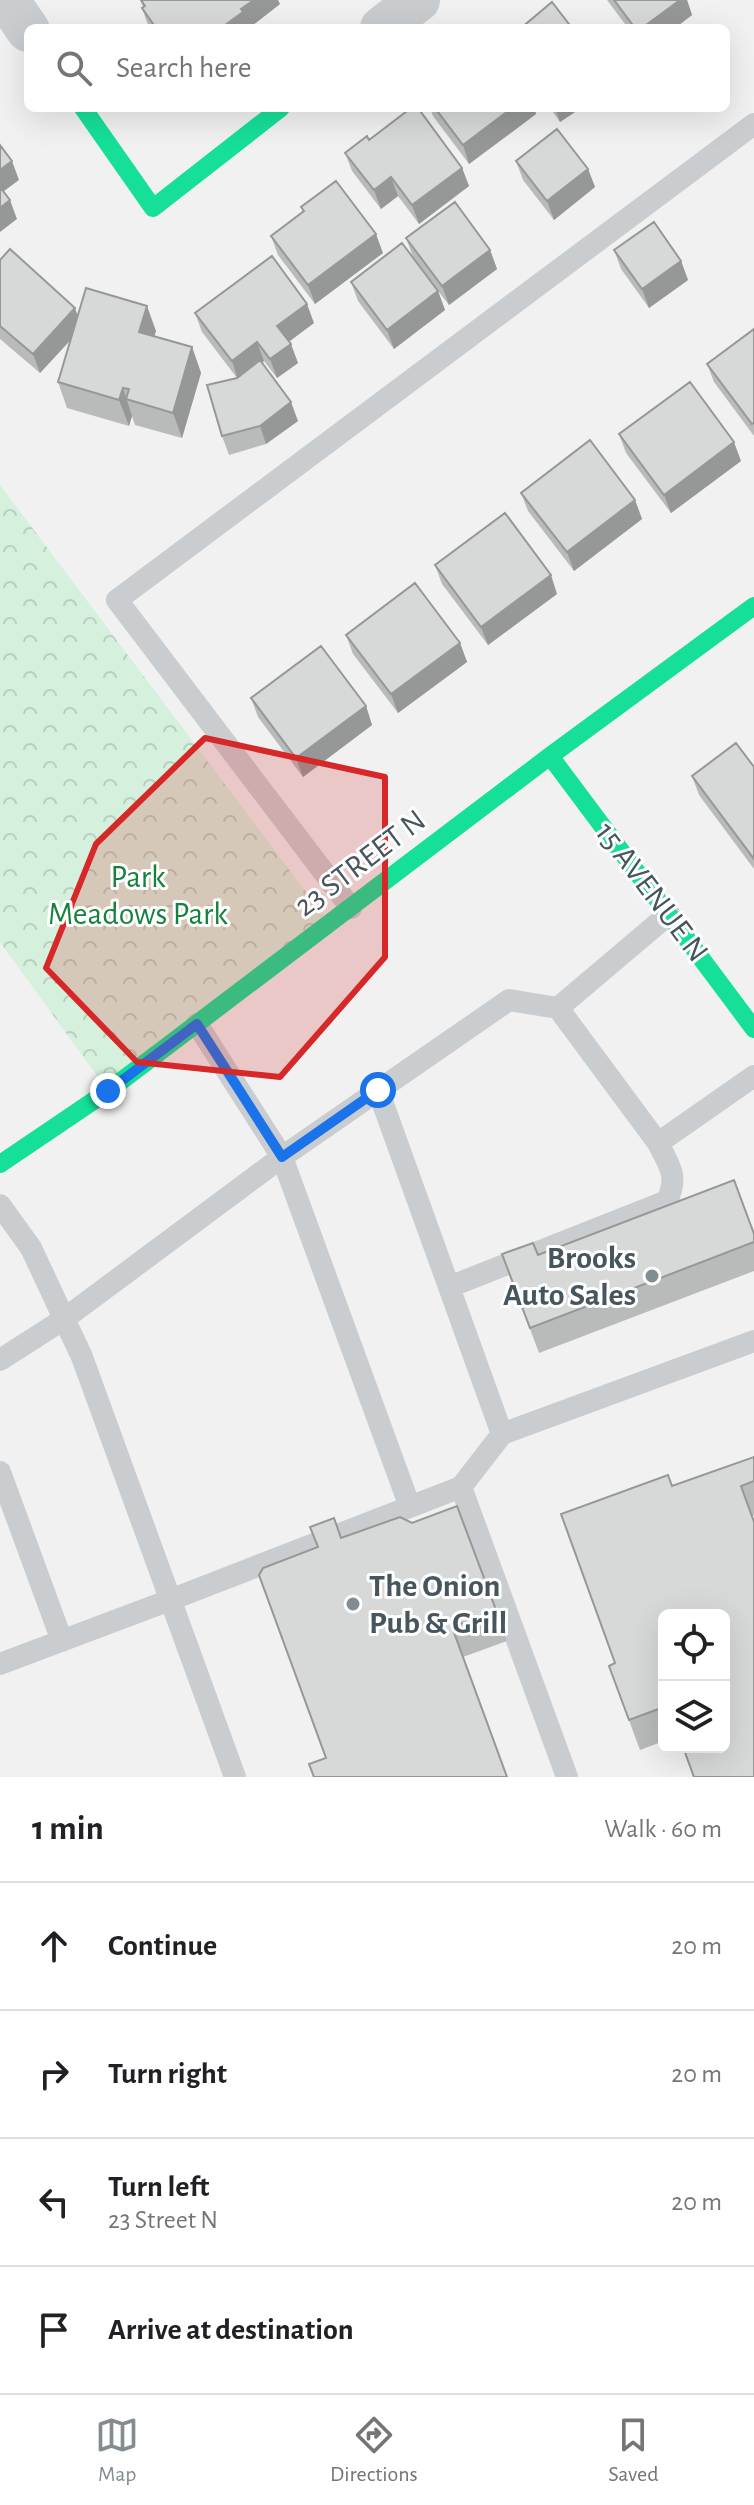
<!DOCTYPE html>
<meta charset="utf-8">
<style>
body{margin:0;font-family:"Alegreya Sans",sans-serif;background:#f2f2f2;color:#202124}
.controls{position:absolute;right:24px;bottom:24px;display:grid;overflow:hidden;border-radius:12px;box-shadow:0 8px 32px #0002}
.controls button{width:72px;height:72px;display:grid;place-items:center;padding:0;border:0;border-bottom:2px solid #e0e0e0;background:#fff;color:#202124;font:40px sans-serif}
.stop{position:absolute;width:24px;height:24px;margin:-18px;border:6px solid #1a73e8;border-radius:50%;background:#fff}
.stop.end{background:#1a73e8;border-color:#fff;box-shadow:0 2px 8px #0008}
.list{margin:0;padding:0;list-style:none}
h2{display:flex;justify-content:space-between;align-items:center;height:104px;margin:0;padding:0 32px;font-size:34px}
h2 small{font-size:26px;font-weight:400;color:#757577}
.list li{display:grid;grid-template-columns:52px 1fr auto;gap:24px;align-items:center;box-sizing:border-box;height:128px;padding:0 32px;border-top:2px solid #e0e0e0}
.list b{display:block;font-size:30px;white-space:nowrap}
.list p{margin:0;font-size:26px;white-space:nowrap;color:#757577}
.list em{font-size:26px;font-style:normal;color:#757577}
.icon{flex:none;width:44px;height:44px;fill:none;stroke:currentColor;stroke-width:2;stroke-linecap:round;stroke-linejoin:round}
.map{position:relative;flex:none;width:754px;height:1777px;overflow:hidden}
.search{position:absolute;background:#fff;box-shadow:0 8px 32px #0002;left:24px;right:24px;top:24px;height:88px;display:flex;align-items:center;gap:20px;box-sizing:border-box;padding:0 28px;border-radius:12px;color:#757577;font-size:30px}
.sheet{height:616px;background:#fff}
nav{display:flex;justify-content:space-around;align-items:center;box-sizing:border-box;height:112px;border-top:2px solid #e0e0e0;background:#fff;font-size:22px;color:#757577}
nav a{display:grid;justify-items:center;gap:4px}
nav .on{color:#828c91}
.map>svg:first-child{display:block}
.park{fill:url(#park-crowns)}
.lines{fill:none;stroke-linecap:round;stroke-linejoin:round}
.lane{stroke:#cacdcf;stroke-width:22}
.street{stroke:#cacdcf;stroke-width:44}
.fast{stroke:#16e098;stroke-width:18}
.wall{fill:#b9bbbb}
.shaded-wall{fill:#969898}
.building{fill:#d7d9d9;stroke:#969898;stroke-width:2}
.route{stroke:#1a73e8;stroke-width:10}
.marked{fill:#d62828;fill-opacity:0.2;stroke:#d62828;stroke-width:6;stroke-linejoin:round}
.poi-dot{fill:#828c91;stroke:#fff;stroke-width:3}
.labels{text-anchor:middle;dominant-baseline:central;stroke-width:6;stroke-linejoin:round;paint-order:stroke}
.street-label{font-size:32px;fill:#47565e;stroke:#fff}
.park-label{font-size:32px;fill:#15823d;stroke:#fff}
.poi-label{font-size:32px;font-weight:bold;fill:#47565e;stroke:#fff;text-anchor:end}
</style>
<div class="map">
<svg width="754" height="1777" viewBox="0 0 754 1777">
<defs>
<pattern id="park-crowns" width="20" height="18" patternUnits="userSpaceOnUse" patternTransform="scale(2)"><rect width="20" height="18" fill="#d5f0dc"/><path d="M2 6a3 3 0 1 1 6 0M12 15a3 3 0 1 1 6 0" fill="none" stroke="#b8d0bf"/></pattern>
</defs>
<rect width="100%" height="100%" fill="#f1f1f1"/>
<path class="park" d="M0 485 330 924 108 1091 0 942Z"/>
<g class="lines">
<path class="lane" d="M351 908 117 600 754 124
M558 1008 658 1143 754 1076
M197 1024 282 1157 410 1507
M378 1090 502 1434 461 1487
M0 1205 31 1248 82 1357 235 1777
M449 1287 667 1201C679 1175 669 1166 658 1143
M0 1360 64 1319 282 1157 509 1000 558 1008 669 914
M502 1434 754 1341
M0 1472 62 1641
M0 1664 170 1600 461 1487 567 1777"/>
<path class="street" d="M7 0 28 30
M382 28 418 0"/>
<path class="fast" d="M83 108 153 208 281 108
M550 756 754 1029
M0 1164 108 1091 550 756 754 606"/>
</g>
<path class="wall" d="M140 0 280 4 249 28H149L142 8 143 7Z
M607 0H687L692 15 675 28H628Z
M430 108H534L536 114 469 164 433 116Z
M550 108H581L560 122Z
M369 140 462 168 469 186 419 224 398 196 381 209 352 171 345 153Z
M516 161 588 169 595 187 554 220 523 180Z
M301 207 383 253 315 304 278 255 271 236 303 212Z
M406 238 490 250 497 269 449 305 438 291 445 310 394 349 358 301 351 282 413 257Z
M614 250 681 261 688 280 649 308 621 269Z
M0 260 78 315 156 331 154 336 192 347 201 373 182 438 135 425 132 416 129 426 67 408 58 382 71 340 40 373 0 339Z
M195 313 314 323 289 342 298 363 277 378 264 361 262 363 298 421 266 444 229 455 222 436 237 378 202 332Z
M754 329V436L714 382 707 364Z
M619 434 741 461 671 513 626 453Z
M521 493 635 500 642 519 574 571 528 511Z
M435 565 557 594 488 645 442 584Z
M346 635 460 643 467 662 398 713 353 654Z
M251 698 366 706 372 725 303 777 258 717Z
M754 767V869L699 795 692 776Z
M754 1234V1271L539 1353 502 1254 538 1255Z
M754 1457V1515L664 1615V1741L640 1750 609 1666 615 1663 672 1486Z
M457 1506 507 1641 463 1657 326 1758 318 1547 310 1527 341 1538 412 1523Z"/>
<path class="shaded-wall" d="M254 0H278L280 4 249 28H221L241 9Z
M680 0H687L692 15 675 28H642Z
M512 108H534L536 114 469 164 463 145Z
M555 108H581L560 122Z
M12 161 19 180 0 194V170Z
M462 168 469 186 419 224 412 205Z
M588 169 595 187 554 220 547 201Z
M391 177 398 196 381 209 374 190Z
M10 200 17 219 0 232V208Z
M376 234 383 253 315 304 308 285Z
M490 250 497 269 449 305 442 286Z
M681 261 688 280 649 308 642 289Z
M438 291 445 310 394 349 387 330Z
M307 304 314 323 284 345 277 326Z
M147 306 156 331 148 357 139 332Z
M75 308 82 327 40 373 33 354Z
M257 342 264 361 238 380 232 361Z
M291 344 298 363 277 378 270 359Z
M192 347 201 373 182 438 173 413Z
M123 388 132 416 129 426 119 400Z
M291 402 298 421 266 444 260 426Z
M734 442 741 461 671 513 664 495Z
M635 500 642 519 574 571 567 552Z
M551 575 557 594 488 645 481 627Z
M460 643 467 662 398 713 391 694Z
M366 706 372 725 303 777 296 758Z"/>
<path class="building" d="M141 0H254L241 9 243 12 221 28H156L142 8 145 6Z
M614 0H680L642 28H635Z
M552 2 572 28H521Z
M411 108H418L462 168 412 205 391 177 374 190 345 153 367 136 369 140Z
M435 108H512L463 145Z
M557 129 588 169 547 201 516 161Z
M0 145 12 161 0 170Z
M336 181 376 234 308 285 271 236 304 211 301 207Z
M0 187 10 200 0 208Z
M455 202 490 250 442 286 406 238Z
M654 222 681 261 642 289 614 250Z
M402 243 438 291 387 330 351 282Z
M10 249 75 308 33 354 0 326V260Z
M272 256 307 304 277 326 291 344 270 359 257 342 232 361 195 313Z
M86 288 147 306 139 332 192 347 173 413 126 399 129 389 123 388 119 400 58 382Z
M754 329V423L752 424 707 364Z
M260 360 291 402 260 426 222 436 207 385 237 378Z
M690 382 734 442 664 495 619 434Z
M590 440 635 500 567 552 521 493Z
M505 513 551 575 481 627 435 565Z
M415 583 460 643 391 694 346 635Z
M321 646 366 706 296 758 251 698Z
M736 743 754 767V859L692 776Z
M734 1180 754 1234V1242L530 1328 502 1254 533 1243 538 1255Z
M754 1457V1481L741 1486 754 1522V1777H694L683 1747H724V1615H664V1707L629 1720 609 1666 615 1663 561 1514 668 1475 672 1486Z
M457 1506 496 1610 452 1627 507 1777H314L309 1764 326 1758 259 1575 263 1568 318 1547 310 1527 334 1518 341 1538 400 1517 412 1523Z"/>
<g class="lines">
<path class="route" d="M108 1091 197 1024 282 1157 378 1090"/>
</g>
<path class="marked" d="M205 738 385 777V957L280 1077 137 1062 46 968 96 844Z"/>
<g class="poi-dot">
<circle cx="652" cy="1276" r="8"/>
<circle cx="353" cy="1604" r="8"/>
</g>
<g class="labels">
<g class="street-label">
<text transform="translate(360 863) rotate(-37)">23 STREET N</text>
<text transform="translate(652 892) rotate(53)">15 AVENUE N</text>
</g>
<g class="park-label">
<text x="138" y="877">Park<tspan x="138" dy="37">Meadows Park</tspan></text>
</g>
<g class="poi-label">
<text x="636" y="1258">Brooks<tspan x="636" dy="37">Auto Sales</tspan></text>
<text x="369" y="1586" text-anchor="start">The Onion<tspan x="369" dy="37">Pub &amp; Grill</tspan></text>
</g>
</g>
</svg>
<div class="controls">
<button><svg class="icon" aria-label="locate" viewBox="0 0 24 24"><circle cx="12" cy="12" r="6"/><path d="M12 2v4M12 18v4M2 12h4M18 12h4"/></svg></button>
<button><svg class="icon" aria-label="layers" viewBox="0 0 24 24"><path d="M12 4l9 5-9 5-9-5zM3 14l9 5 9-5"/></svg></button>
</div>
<div class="stop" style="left:378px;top:1090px"></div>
<div class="stop end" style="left:108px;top:1091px"></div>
<div class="search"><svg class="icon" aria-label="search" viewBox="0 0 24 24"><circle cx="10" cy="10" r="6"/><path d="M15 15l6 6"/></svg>Search here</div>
</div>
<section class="sheet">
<h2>1 min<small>Walk · 60 m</small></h2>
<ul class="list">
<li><svg class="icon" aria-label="ahead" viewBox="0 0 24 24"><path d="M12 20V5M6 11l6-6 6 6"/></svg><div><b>Continue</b></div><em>20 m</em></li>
<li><svg class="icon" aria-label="right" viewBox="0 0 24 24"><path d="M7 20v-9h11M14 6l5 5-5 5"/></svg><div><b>Turn right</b></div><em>20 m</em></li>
<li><svg class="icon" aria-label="left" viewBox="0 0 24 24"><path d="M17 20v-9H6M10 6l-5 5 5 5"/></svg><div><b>Turn left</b><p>23 Street N</p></div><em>20 m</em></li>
<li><svg class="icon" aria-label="arrive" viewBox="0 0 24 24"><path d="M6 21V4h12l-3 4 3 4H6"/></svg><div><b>Arrive at destination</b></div></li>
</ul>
</section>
<nav>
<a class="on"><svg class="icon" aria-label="map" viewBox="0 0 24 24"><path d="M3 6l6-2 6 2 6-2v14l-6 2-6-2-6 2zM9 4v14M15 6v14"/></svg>Map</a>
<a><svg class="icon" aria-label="directions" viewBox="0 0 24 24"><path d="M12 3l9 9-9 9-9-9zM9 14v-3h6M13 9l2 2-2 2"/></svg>Directions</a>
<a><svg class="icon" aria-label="saved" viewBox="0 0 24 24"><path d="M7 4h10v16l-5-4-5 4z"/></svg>Saved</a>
</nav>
